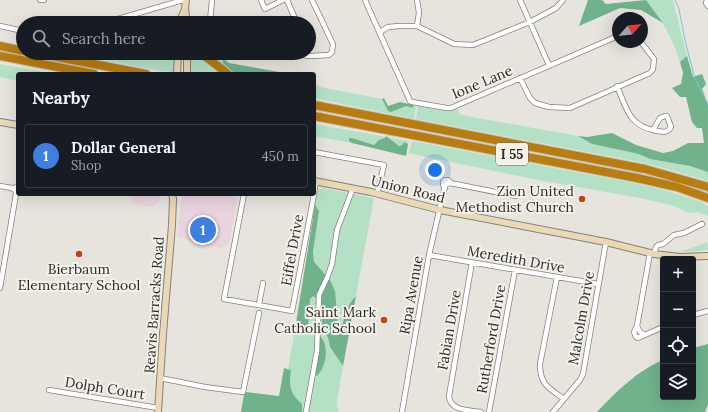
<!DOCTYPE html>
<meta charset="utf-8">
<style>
body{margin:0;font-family:Lora,serif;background:#20242c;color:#f1f3f6}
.controls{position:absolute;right:12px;bottom:12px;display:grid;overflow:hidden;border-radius:4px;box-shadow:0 4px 16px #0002}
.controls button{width:36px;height:36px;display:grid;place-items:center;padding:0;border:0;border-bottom:1px solid #363941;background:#171b24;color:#f1f3f6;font:20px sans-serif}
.compass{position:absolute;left:612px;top:12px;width:36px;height:36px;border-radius:50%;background:#171b24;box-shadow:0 4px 16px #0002;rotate:63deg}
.you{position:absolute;left:435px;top:170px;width:14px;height:14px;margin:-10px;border:3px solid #fff;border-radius:50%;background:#1a73e8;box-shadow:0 0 0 6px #1a73e833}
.badge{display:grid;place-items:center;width:26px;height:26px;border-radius:50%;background:#ea580c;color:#fff;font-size:13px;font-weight:700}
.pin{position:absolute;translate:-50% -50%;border:2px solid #fff;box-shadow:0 1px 4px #0006}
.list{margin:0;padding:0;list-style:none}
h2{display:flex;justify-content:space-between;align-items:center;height:52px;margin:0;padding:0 16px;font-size:17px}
h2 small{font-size:13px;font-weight:400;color:#9ea1a6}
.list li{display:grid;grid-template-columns:26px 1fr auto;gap:12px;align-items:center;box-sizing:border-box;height:64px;margin:0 8px 8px;padding:0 8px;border:1px solid #363941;border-radius:4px}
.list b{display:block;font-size:15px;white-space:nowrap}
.list p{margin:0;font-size:13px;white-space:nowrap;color:#9ea1a6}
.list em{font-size:13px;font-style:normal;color:#9ea1a6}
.icon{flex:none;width:22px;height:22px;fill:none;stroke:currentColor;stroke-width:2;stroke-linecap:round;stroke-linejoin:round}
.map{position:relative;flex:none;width:708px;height:412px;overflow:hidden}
.search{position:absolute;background:#171b24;box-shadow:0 4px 16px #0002;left:16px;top:16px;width:300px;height:44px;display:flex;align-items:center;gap:10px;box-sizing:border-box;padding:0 14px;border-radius:22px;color:#9ea1a6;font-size:15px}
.panel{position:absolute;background:#171b24;box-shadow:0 4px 16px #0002;left:16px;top:72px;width:300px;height:124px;border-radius:4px}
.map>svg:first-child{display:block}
.commercial{fill:#e9d3df}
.green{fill:#b4e1c5}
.forest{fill:#70b28c}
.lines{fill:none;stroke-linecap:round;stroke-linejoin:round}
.stream{stroke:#70cbd3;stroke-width:1}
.minor-casing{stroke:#84827c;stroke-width:6}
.secondary-casing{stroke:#84827c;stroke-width:8}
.motorway-casing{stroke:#c0bfbf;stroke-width:10}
.minor{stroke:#fff;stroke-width:4.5}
.secondary{stroke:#ead8b7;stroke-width:6}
.motorway{stroke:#b87c0f;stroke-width:8}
.poi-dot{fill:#c73e19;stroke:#f3f1ea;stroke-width:1.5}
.labels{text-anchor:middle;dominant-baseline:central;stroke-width:4;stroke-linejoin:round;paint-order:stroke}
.shield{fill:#f3f1ea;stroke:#686663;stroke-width:1}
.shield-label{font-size:13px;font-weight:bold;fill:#2c2b29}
.street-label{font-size:14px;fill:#2c2b29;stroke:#f3f1ea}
.poi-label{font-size:14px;fill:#2c2b29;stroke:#f3f1ea;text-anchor:end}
</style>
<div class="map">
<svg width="708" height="412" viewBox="0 0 708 412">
<rect width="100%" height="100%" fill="#e6e4dd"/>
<path class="commercial" d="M130 194H161V199L153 207 133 203Z
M182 194H238L230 240 226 245 221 248 196 243 177 236Z"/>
<path class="green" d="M646 0H672L673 1 687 56 680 62C673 37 661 20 646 0Z
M96 53H176L174 72 166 71 165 72 75 54Z
M190 53H196L222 74H190Z
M206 53H217L222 58 223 63 243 74H234L219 64Z
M0 64 55 74H18V81L0 77Z
M314 84 320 87 382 99 388 111 406 106 413 108V105L416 106 414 119 314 98Z
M418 106 447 111 456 108 461 115 578 136 592 144 639 154 650 159 690 166 708 172V181L664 168 635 161 416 119Z
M314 124 409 141 408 144 404 142 402 145 399 146C389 138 383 135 374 145L352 138 349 141 352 143 314 136Z
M412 141 639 184 664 190 705 203V205L708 206V216L697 212 689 213 671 205 640 198 538 180 412 154 409 153Z
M323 188 374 198 356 296C346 304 344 317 341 329L338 325 336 309 314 262 313 252 319 211 315 205 317 191Z
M708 242V250L682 252 683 251Z
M313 295C326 302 322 319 321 331L328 337 330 347 343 366 336 407 339 408 338 412H302V404C289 393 289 385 290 370L288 369 296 323 301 331 308 330 310 299Z"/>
<path class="forest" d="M588 0H602L606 4 646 0 663 23 641 10 620 8 579 26Z
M687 56 693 77 702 74 706 84 702 89 708 105V172L690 166 650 159 639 154 592 144 578 136 587 137 612 133 636 145 663 153 673 151 688 143H704L702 128H697L692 122 686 97H680L672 88 681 84 683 73 680 62Z
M222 58 229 63 291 74H243L239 72 234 73 223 63Z
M384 98 388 106 400 102 413 105V108L406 106 391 112 388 111 382 99Z
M386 136 399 146 402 145 404 142 408 144 406 156 352 143 349 141V138H352L374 145 379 140 385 138Z
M315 205 319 211 313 252 314 262 330 280 335 291 338 325 341 329C345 317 346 305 356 296L343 366 330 347 328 337 321 331C322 319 326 302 313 296L310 299 308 330 305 332 301 331 296 323Z
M320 336C330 346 326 367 317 376L313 372Z
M708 344V405L705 412H597C615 393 638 370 663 360V397H693V348Z
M284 368 291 370C289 385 289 393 302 404V412H241L244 394 246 392 279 396Z"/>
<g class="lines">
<path class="stream" d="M675 0 679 9 685 40 695 79 708 104"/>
<g class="minor-casing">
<path id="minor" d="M40 0H44
M261 0 265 9 283 0
M287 0 297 23
M365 0 410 101 412 102 447 108H451L618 36
M520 0 549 65
M707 0 706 3 708 6
M104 23 183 0
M212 23 210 21 212 0
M0 26 23 31
M417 26 419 13 417 0
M380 32 388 27 399 26H417L454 44 473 45 530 22 556 8 563 0
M289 53 310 56 329 55 332 52 333 44 312 0
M520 78 530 98 535 103 549 107 570 108 650 73 653 69 654 59 641 42
M617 86C627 110 629 126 657 131 663 132 668 133 671 127L667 116H665L660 118 653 130
M314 152 384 165 377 194
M0 186 12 188 16 191V194L0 288
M445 188 443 185V182L445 180H448L451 183
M13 189 18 186
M314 193 316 181
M244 194 224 299 292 311 300 270 314 194
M654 254 656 247 658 245 663 244 674 235 684 233 702 224
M429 255 598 284
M472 262 449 396C450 411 469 410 481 412
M557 277 540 364C540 385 549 388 564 399
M259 304 263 283
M693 315 708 311
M637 326 634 332 636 337 638 338 663 327
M645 335 640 332 637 326 650 253
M160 378 205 387 243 392 259 313
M49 390 158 408
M306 412 317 351 319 295 327 278 332 264 337 230 353 188
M402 412 429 255 445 186 447 184 450 183 516 196
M489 412 515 270
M553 412 580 380 583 374 606 242"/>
</g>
<g class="secondary-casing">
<path id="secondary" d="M186 0 185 9 187 23
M181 23V18L185 9
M177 74 178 53
M187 74V53
M0 122 18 125
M314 181 371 192 440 210 606 242 654 254 680 257 708 256
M158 412 163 334 172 225 173 199 172 194"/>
</g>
<g class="motorway-casing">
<path id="motorway" d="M0 46 23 51
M36 53 146 74
M185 53 187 56
M201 53 228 74
M0 56 94 74
M314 105 645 169 708 187
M314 116 637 178 677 187 708 198"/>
</g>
<use href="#minor" class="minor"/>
<use href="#secondary" class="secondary"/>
<use href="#motorway" class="motorway"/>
</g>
<g class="poi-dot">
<circle cx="582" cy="199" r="4"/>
<circle cx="79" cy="254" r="4"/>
<circle cx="384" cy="320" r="4"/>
</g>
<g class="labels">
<rect class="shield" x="496" y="143" width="32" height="22" rx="3"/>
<g class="shield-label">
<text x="512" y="154">I 55</text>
</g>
<g class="street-label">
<text transform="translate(482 82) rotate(-23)">Ione Lane</text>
<text transform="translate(408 189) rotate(14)">Union Road</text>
<text transform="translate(292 250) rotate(-80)">Eiffel Drive</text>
<text transform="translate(516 259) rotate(10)">Meredith Drive</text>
<text transform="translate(411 295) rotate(-80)">Ripa Avenue</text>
<text transform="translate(154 305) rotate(-86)">Reavis Barracks Road</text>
<text transform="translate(581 318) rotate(-80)">Malcolm Drive</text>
<text transform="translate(449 330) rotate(-80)">Fabian Drive</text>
<text transform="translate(491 339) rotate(-80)">Rutherford Drive</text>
<text transform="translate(105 388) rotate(9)">Dolph Court</text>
</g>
<g class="poi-label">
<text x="574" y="191">Zion United<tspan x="574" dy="16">Methodist Church</tspan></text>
<text x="79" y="269" text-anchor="middle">Bierbaum<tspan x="79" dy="16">Elementary School</tspan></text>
<text x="376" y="312">Saint Mark<tspan x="376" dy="16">Catholic School</tspan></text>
</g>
</g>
</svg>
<div class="controls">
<button>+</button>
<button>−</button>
<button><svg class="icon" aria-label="locate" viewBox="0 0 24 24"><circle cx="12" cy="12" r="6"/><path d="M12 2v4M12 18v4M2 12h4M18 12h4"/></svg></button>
<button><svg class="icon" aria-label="layers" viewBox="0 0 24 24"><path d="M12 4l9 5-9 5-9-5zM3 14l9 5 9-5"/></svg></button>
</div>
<svg class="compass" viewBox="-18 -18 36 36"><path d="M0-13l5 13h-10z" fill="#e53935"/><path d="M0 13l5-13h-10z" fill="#9ea1a6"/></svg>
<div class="you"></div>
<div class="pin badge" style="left:203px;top:230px;background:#3f7fe0">1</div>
<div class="search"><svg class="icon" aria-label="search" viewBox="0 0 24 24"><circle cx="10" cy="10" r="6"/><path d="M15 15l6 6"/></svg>Search here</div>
<section class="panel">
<h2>Nearby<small></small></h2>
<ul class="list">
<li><span class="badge" style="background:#3f7fe0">1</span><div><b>Dollar General</b><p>Shop</p></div><em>450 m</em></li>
</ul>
</section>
</div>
